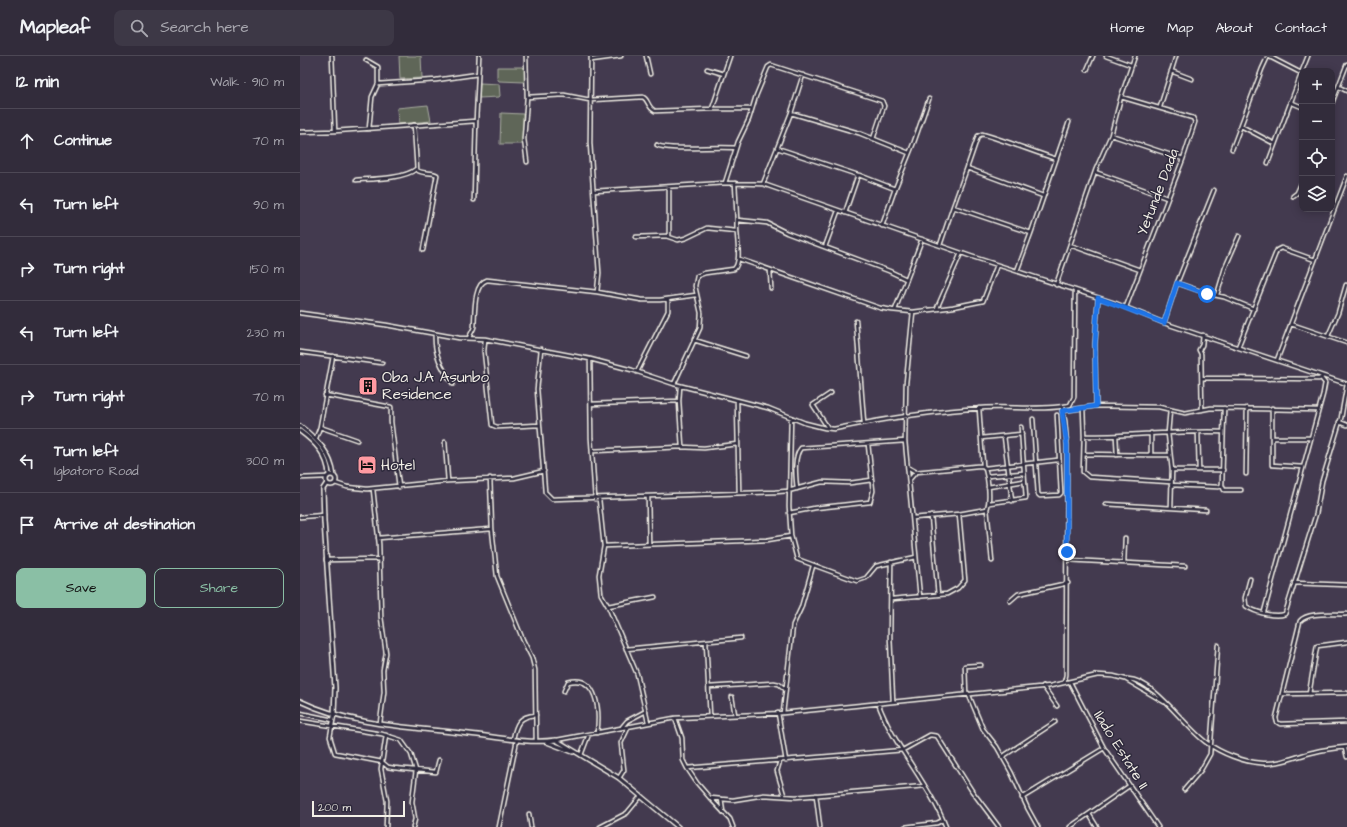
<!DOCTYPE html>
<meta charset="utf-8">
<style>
body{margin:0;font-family:"Architects Daughter",sans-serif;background:#3d3846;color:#f1f3f6}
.controls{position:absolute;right:12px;top:12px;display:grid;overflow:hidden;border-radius:8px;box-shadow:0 2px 10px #0003}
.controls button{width:36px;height:36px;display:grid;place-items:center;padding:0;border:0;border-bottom:1px solid #4d4855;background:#322c3b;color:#f1f3f6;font:20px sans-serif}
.scale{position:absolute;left:12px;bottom:10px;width:93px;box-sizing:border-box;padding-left:4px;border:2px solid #f4f1e8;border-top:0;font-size:11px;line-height:14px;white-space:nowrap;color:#f4f1e8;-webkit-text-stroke:3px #2f2a3d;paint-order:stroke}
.stop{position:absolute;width:12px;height:12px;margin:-9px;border:3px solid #1a73e8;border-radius:50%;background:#fff}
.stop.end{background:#1a73e8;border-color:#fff;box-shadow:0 1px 4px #0008}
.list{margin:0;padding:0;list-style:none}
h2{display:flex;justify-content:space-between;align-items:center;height:52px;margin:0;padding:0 16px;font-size:17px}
h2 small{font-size:13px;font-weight:400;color:#a8a7af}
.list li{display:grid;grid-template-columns:26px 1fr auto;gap:12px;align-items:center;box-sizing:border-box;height:64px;padding:0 16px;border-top:1px solid #4d4855}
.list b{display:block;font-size:15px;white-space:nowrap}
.list p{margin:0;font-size:13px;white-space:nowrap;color:#a8a7af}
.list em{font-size:13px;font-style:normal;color:#a8a7af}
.actions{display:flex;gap:8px;padding:12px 16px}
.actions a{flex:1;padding:9px 0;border:1px solid #8abfa5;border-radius:8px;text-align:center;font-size:14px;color:#8abfa5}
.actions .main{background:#8abfa5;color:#111}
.icon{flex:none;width:22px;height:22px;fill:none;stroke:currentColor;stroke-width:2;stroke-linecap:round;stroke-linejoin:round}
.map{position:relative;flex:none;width:1047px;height:771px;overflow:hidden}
header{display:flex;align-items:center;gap:24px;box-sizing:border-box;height:56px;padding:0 20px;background:#322c3b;border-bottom:1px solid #4d4855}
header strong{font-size:19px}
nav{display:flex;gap:22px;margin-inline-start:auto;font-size:14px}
.search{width:280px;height:36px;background:#3d3846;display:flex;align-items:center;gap:10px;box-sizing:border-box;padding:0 14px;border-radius:8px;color:#a8a7af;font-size:15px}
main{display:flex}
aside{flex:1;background:#322c3b}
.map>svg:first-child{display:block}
.green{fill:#5e6659;stroke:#a9aca0}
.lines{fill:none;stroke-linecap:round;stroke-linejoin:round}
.minor-casing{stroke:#f4f1e8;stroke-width:5.5}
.tertiary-casing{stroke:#f4f1e8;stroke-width:6}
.minor{stroke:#2f2a3d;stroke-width:2.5}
.tertiary{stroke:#2f2a3d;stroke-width:3}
.route{stroke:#1a73e8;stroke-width:5}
.labels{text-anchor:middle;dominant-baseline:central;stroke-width:3;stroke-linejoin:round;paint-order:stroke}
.street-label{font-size:15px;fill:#f4f1e8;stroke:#2f2a3d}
.poi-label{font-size:15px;fill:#f4f1e8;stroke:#2f2a3d;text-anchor:start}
</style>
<header>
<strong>Mapleaf</strong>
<div class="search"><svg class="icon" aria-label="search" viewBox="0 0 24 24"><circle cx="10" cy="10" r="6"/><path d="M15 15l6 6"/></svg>Search here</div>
<nav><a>Home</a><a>Map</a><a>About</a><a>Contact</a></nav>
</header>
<main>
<aside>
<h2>12 min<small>Walk · 910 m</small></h2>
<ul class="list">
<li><svg class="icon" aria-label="ahead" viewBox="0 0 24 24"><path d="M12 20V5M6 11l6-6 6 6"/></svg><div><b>Continue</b></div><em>70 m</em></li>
<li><svg class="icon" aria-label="left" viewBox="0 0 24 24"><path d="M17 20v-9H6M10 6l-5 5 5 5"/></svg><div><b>Turn left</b></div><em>90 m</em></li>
<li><svg class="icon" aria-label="right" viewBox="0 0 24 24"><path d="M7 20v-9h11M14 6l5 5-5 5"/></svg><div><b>Turn right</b></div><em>150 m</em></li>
<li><svg class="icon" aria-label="left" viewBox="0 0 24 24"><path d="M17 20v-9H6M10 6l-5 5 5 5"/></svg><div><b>Turn left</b></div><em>230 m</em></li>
<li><svg class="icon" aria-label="right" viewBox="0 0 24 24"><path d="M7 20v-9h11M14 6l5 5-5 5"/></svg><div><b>Turn right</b></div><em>70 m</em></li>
<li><svg class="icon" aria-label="left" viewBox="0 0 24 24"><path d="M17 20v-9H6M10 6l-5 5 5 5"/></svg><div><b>Turn left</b><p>Igbatoro Road</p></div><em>300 m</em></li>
<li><svg class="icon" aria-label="arrive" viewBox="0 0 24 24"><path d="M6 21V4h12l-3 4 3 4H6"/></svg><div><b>Arrive at destination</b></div></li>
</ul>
<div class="actions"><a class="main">Save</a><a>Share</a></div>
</aside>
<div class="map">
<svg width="1047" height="771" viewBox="0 0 1047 771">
<rect width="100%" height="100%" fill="#433a4f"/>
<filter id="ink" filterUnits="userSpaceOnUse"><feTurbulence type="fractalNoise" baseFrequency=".025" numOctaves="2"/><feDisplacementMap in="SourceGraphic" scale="8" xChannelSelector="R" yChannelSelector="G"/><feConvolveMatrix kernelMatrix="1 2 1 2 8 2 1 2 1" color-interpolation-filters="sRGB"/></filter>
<g filter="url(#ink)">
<path class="green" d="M99 0H121L122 22 100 23Z
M197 11H225V26L199 25 197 22Z
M180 27 199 28 200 40 199 41 179 42Z
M128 49 131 65 98 68 97 52Z
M201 57 223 58 224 88H200Z"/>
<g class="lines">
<g class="minor-casing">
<path id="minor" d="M32 0 35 75 176 65 179 0
M226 0 227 41
M291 0 290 87 299 217 297 236
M346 0 350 18
M806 0 831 9
M66 4 78 11V28
M291 4 321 0
M407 13 424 18
M787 14 793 0
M871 15 892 23
M1002 15 1008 0
M1039 31 1047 35
M821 41 893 62 895 66 883 103 826 251
M990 46 1002 51
M1032 47 1047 8
M860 51 876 0
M412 53H452
M491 57 559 77 609 97
M114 69 117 114C123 119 132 115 137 119L123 194
M941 70 975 88
M69 73 72 41 78 28 136 24 178 18
M0 76 35 75
M811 79 883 103
M357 89C367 95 418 90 436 92
M477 92 558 119 545 157
M932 93 962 13 968 0 1001 17
M227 106 224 83 227 41 264 39 290 44 343 41C349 44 347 51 355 55L412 53 430 0
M968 107 1002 16
M667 112 678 80 682 78C707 85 731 95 756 103
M795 116 867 142
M559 119 595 133 582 170
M56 124C72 123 104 123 116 113
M425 127 438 86 449 63 456 40 468 11 471 9 582 45 584 50 573 83
M435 127 437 164
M463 128 491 57 503 19
M369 131V181
M595 133 614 86 629 43
M294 135 425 127 463 128 670 200 815 247 864 267 1047 328
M993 140 997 137 1002 126
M174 144 176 65
M653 151 667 112 743 140
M731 177 769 66
M336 181 366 180 378 184 386 182 407 172 436 175
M640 189 653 151 731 177 717 215
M770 189 840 214
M525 191 538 155
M439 203 580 252 592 254 613 256 653 251 683 245 697 209
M470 214 471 232
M877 227 909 238 924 241 954 253
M756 229 796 113 811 79 821 41 835 0
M917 239 925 212 939 180
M637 252 661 197
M595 254 622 183
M613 256 606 327 605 385 620 541
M0 257 86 269 159 282 185 283 290 303 332 314 374 328 468 352 505 367 525 372 534 373C583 363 631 355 682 352 709 350 745 355 770 349L774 341 775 234
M556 265 564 367
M864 267 877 227 914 134
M991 268 1047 287
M135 278C134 298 141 311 153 328
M1028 280 1038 257 1046 229
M169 282C170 278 173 275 174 271 175 258 173 228 187 224L297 236 342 244H360L396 239
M185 284 184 295 192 369 197 371 239 369
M394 284 446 300
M938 291 977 194 981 192 1015 204
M241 293 237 333 245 436 252 443 475 436 488 435 522 426 550 427 572 424
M0 296 82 307
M290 303 291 382 295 443
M977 304 1047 120
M337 316 368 255V243
M902 322 1019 323 1022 321
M374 328 400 272 401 257 395 230 397 220 405 217 434 213C443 205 435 177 437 164L467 167 487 177 589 215 606 223
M380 330 379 345 382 391
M25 339 91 351V366L99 431
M437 346 439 437
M291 348 379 345
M796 350 795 288 798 242
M762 351 765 365 767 389 766 619 764 627
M679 352 683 410
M783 352 784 380 783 416 789 421 871 426
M972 352V409L1003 411
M870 354 868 377 872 414
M902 354 901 298 899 294 902 289 903 279
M762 355 796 350 859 351 885 357 911 352 1018 354
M491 361 489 450 491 480 497 503 557 525 566 522 576 510 616 501
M733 363 738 438 740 440 759 439 761 437 757 359
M1039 366 1047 369
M20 371 57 384
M528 372 513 349 531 337
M898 376 899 414
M704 380 712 445
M784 380C831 381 877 374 923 376
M816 380 817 399
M16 382 20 371 33 300
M681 382 722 378
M972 382H1010
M292 395 382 391 404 392 438 388
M784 398 849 399 851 397V377
M850 399H870
M609 412 616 416 677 410H683L685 412 758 404
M946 418 947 352
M687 420 723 417
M0 422 27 421
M190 422 192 473
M610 423 616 416
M148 425 214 422 244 415
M35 427 47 431 67 433 148 425 145 386
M871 429 919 431 922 429 924 352
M922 429 924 434H941
M688 431 724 425
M73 433 79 488 81 561 86 597 83 614 84 636 80 667
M497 433C496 422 493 401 501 392L605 385
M348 441 349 488
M299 443 304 490 467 484 491 480
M689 447 726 442 721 371
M806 448 906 454
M871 451 872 414H923
M687 453 692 505
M489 457 515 452 570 446 573 435 568 388
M631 460 638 539
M0 461 24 459
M613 462 659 458 687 453C691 442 688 423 685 412
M78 482 192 473 197 520 223 584 232 602 235 614 236 685
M304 490 299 519 301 538 308 550 337 618 348 666
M26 504 79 503
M767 504 885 510
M591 506 590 581 593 645
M824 506 825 482
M950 523 945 542 946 550C954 556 975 562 985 558L1016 458 1022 425 1041 362 1047 328
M994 527 1047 529
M592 543 647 538 658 532 665 524 659 458
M710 545 718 538 768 527
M308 550 355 541
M964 556 1023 338 1025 327 1021 322
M1047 558C1035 559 1008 555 1000 565L976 662 977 666 980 668 1047 666
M406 586 410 660
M326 593 441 582
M828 623C855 624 885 672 907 687 921 697 943 706 961 707 979 709 996 700 1014 696 1025 693 1036 692 1047 691
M770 626 804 692 858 771
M743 630 757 650
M409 631 474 627 479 628 485 633
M264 635 268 626C298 618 300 656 297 677
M668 637 683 673 697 691 711 716 728 753 738 771
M666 638 665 610 681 609
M982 638 1047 637
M1009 638 1017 590 1047 586
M432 641 435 659
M578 647C594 691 629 727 646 771
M0 657 33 664
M478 657 486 705
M483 657 493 569 501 552 513 510
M34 659 30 681 35 697 82 706 88 711 94 712 136 716 139 704
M375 662 382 682 383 704 387 712 603 694 630 679 637 680 672 735 699 771
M0 665 82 678 101 684 111 698 116 714 112 746 115 763 113 771
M322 671 327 665 346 655
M86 679 81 713 87 745 86 771
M213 683C216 668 219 660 236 659
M257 684 375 662 483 657 533 652 750 630 798 619 813 620 825 623 864 646
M1045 692 1047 701
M281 699 289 678
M702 701 755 666
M480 705 477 715 484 739
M387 712 397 727 410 742 421 743 433 744 464 739 496 741 625 730
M319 722 324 714 321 687 329 670
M884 734 901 714 910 698 918 589
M516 739 520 771
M410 742 430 763 433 771
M722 742 804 692
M421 743 423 756
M229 758 231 771
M789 758 797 771
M199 771 217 684
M300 771 327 757 341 740
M605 771 637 767 643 764
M770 771 829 730"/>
</g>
<g class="tertiary-casing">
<path id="tertiary" d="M0 370C18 384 31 397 34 420
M0 375C15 386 28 399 29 419
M26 424a5 5 0 1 1 10 0a5 5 0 1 1-10 0Z
M27 427 23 433 24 465 35 632 34 659
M0 645C52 670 112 671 169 678 197 681 228 688 256 684L319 722 378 771
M247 686 273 696"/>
</g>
<use href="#minor" class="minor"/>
<use href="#tertiary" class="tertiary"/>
</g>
</g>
<g class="lines" filter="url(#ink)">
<path class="route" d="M767 496V389L762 355 796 350 795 288 798 242 864 267 877 227 907 238"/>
</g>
<defs>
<g id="building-square" transform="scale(1)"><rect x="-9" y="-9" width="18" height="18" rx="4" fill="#ff9aa2" stroke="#2f2a3d"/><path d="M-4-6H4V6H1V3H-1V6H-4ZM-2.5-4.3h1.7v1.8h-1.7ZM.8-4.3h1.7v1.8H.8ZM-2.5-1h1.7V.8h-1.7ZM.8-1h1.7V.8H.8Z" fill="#111"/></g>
<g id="hotel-square" transform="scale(1)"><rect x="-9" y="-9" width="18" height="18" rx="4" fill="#ff9aa2" stroke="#2f2a3d"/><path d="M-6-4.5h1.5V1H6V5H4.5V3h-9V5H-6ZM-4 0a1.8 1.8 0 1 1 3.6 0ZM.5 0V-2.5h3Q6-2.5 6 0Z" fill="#111"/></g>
</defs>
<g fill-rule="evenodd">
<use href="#building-square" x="68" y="330"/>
<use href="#hotel-square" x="67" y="409"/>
</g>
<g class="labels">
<g class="street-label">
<text transform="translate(858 136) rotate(-69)">Yetunde Dada</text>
<text transform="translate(821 694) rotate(58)">Ilado Estate II</text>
</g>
<g class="poi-label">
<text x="82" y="321">Oba J.A Asunbo<tspan x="82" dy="17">Residence</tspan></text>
<text x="81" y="409">Hotel</text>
</g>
</g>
</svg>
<div class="controls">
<button>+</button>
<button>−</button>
<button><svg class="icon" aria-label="locate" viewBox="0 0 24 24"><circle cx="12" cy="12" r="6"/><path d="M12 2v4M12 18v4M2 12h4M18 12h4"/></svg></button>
<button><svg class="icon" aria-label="layers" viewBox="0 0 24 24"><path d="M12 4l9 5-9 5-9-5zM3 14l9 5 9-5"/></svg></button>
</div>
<div class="scale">200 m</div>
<div class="stop" style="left:907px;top:238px"></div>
<div class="stop end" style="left:767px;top:496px"></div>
</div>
</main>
